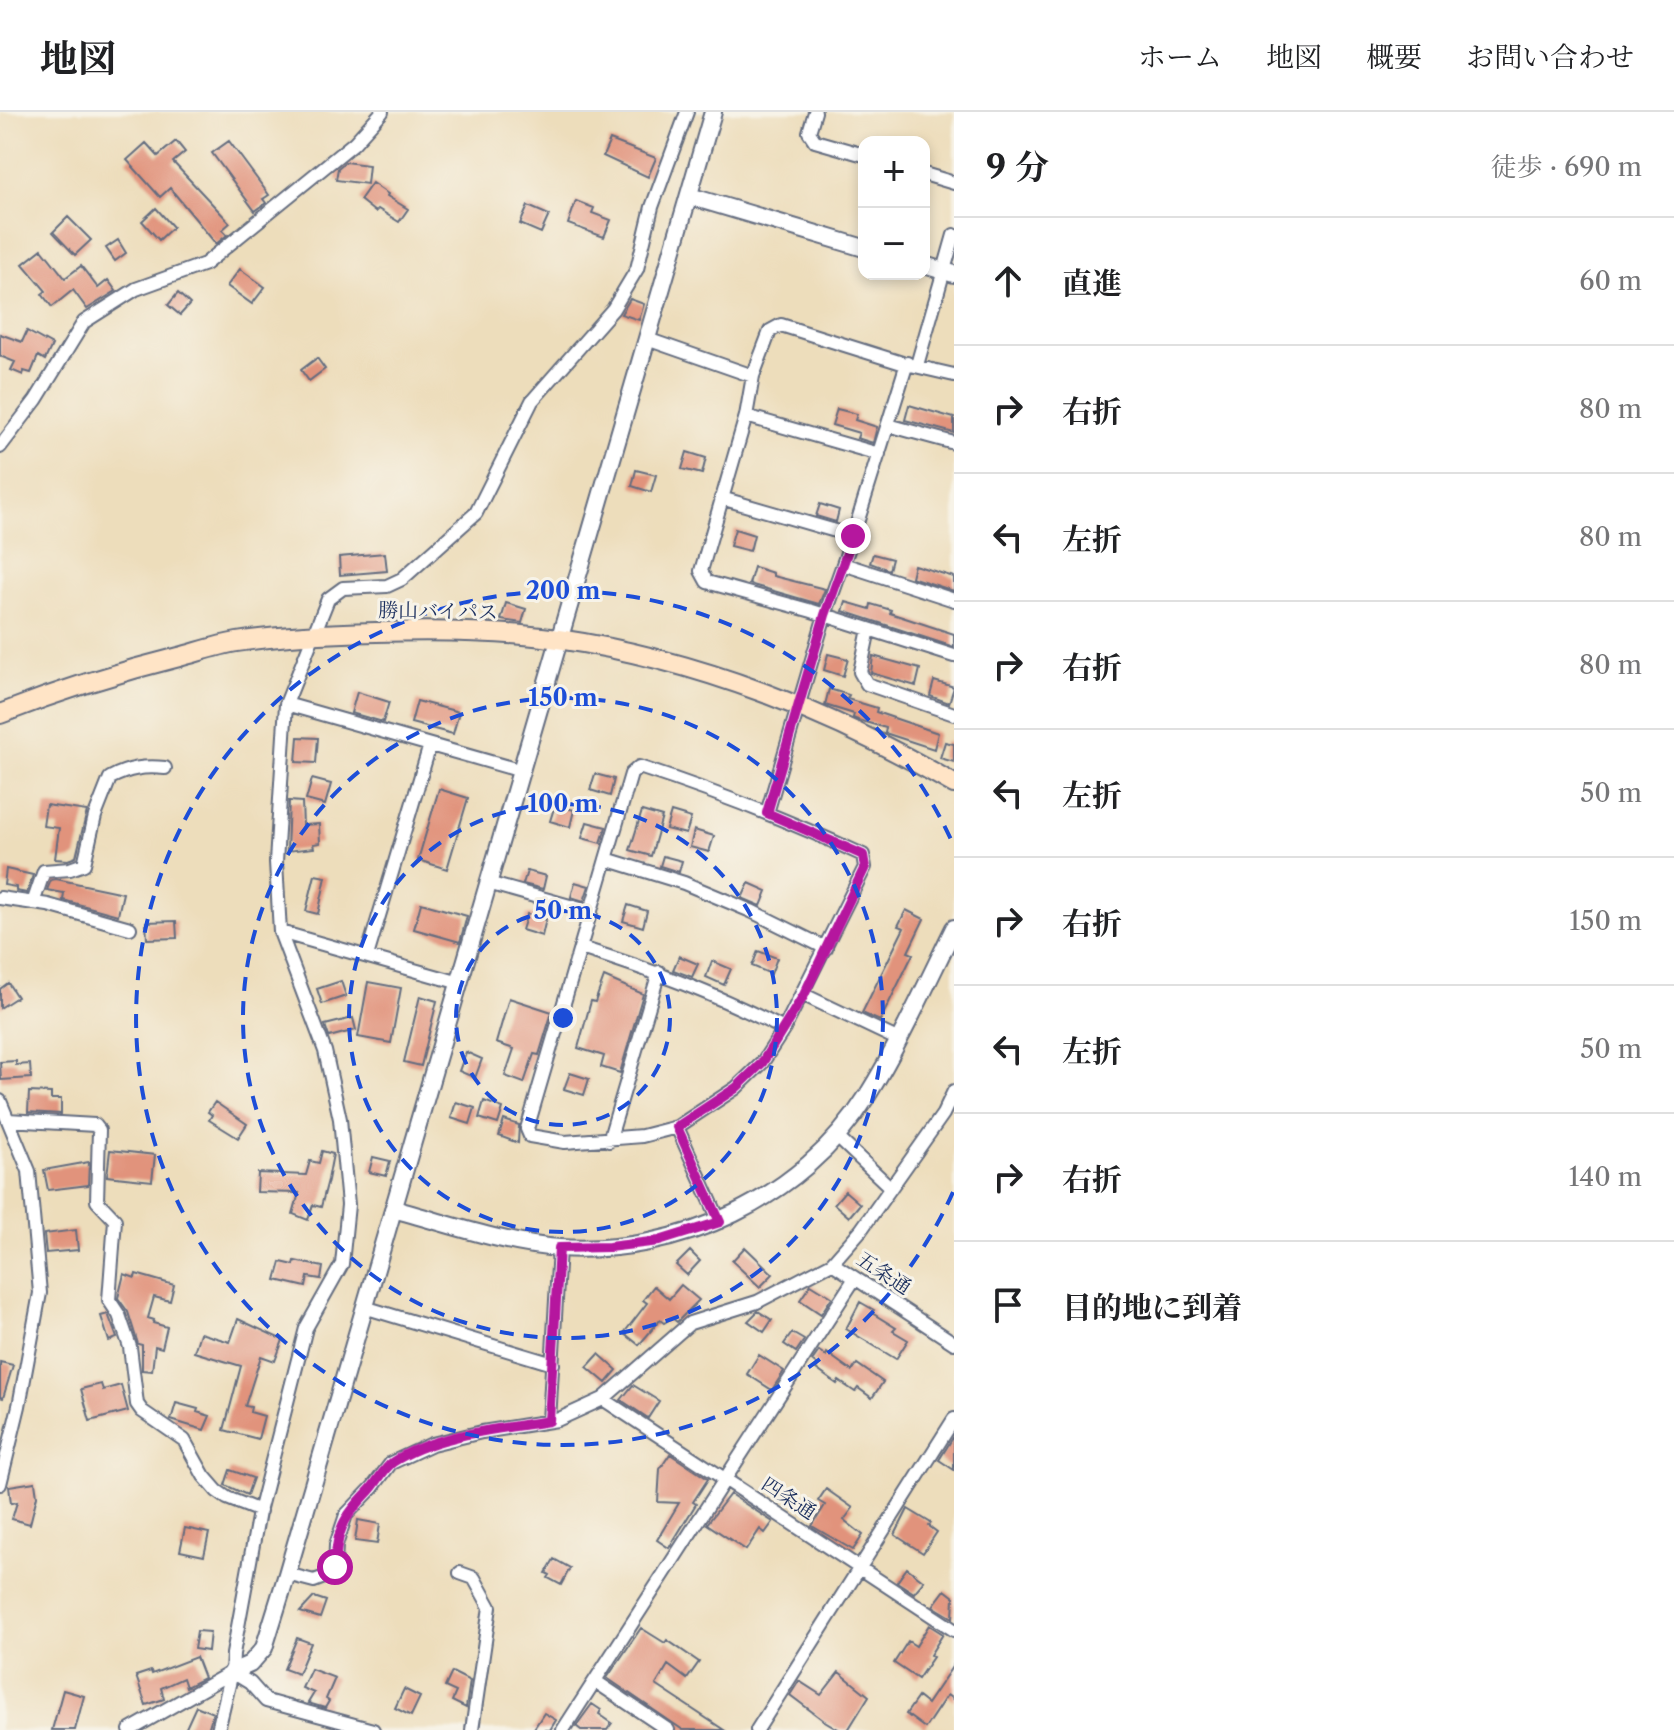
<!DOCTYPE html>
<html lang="ja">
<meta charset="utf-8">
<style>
body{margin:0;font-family:"Libre Caslon Text","Noto Serif JP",serif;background:#f6f6f6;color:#202124}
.controls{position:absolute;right:24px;top:24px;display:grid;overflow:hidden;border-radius:16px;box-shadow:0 4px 12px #0003}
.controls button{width:72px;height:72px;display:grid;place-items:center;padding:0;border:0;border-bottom:2px solid #e0e0e0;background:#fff;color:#202124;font:40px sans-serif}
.stop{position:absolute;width:24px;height:24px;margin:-18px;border:6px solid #b5179e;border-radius:50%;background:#fff}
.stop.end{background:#b5179e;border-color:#fff;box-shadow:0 2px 8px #0008}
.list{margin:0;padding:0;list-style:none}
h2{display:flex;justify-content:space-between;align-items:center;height:104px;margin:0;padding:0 32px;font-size:34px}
h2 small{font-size:26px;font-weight:400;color:#757577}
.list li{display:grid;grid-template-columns:52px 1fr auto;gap:24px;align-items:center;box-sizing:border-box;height:128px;padding:0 32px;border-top:2px solid #e0e0e0}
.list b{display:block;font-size:30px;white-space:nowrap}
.list em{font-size:26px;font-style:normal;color:#757577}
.icon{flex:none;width:44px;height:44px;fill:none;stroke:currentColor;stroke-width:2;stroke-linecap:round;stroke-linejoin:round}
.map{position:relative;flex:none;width:954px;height:1618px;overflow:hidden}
header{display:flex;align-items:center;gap:48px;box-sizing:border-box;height:112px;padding:0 40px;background:#fff;border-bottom:2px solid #e0e0e0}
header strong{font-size:38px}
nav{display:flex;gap:44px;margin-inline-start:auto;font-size:28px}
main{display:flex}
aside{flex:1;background:#fff}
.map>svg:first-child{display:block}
.building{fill:#e1937c}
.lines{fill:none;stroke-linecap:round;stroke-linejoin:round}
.minor-casing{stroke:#646c7f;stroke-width:16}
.tertiary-casing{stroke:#646c7f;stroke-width:20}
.secondary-casing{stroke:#646c7f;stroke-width:22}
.minor{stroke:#fff;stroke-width:12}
.tertiary{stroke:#fff;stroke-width:16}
.secondary{stroke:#ffe4c6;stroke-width:18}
.route{stroke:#b5179e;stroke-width:10}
.ring{fill:none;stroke:#1d4ed8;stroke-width:4;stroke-dasharray:14 10}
.labels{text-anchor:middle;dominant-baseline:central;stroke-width:6;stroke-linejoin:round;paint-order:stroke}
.street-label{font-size:20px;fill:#1b2f5e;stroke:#f7f3e8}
.centre{fill:#1d4ed8;stroke:#f7f3e8;stroke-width:4}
.ring-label{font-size:24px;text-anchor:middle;font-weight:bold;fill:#1d4ed8;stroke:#f7f3e8;stroke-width:6;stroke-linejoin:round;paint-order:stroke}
</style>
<header>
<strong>地図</strong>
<nav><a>ホーム</a><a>地図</a><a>概要</a><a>お問い合わせ</a></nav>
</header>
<main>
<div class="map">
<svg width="954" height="1618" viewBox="0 0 954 1618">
<rect width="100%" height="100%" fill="#f7f3e8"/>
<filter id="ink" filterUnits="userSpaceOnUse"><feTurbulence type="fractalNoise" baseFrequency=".0125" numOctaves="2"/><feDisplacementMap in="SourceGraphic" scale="16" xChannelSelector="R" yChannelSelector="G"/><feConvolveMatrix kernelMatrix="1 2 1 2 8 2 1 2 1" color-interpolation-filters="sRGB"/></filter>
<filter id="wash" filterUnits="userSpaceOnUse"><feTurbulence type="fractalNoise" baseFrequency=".006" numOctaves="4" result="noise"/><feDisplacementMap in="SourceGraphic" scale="32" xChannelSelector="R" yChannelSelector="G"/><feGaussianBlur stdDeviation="1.8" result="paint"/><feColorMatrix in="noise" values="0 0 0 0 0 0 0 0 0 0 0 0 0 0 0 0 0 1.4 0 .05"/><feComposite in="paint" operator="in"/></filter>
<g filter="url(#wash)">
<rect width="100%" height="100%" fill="#edddbb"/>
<g id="blocks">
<path class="building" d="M610 28 656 46 648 65 603 44Z
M176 29 185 40 173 50 230 111 222 118 227 123 216 132 170 76 160 85 127 48 146 31 158 44Z
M229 29 269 83 263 87 266 91 255 99 212 41Z
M345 50 369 53 367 72 336 68 338 56Z
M372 71 388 82 387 84 408 97 399 110 378 97 375 100 360 88Z
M576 89 594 96 592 101 611 108 604 125 568 112Z
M528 94 549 103 541 121 520 112Z
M156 96 173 115 159 128 142 109Z
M68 105 91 128 75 143 53 120Z
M118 128 126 141 115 149 106 136Z
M42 137 65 166 81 154 98 176 108 168 116 179 87 197 73 178 52 195 42 182 46 179 23 152Z
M240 157 265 175 252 192 227 174Z
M178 181 190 192 180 203 168 193Z
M630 187 644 192 639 208 621 202Z
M27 219 52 233 45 248 38 244 31 261 24 259 23 263 11 258 15 250 0 244V222L22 230Z
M317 246 325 257 309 269 301 258Z
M909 293 954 306V321L905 308Z
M837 297 857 302 855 308 877 315 873 331 857 326 859 321 832 313Z
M687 340 706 346 702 362 682 357Z
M636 358 656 363 651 380 632 374Z
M820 392 839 398 836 410 816 404Z
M735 417 754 423 750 439 730 434Z
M385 441 387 459 340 463 339 445Z
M873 442 892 447 889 458 870 451Z
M914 453 954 465V479L911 465Z
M754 455 773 461V464L825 477 819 492 749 472Z
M846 490 870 497 871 492 891 498 890 501 954 522V535L843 499Z
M506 491 526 497 522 511 501 508Z
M828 542 848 547 843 564 824 558Z
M873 544 920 557 916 574 871 561Z
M934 569 954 575 949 591 930 584Z
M829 577 849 583 847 587 877 596 876 600 938 621 934 637 885 621 886 616 858 608 853 606 854 602 825 593Z
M357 580 389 590 383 610 351 601Z
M417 589 459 600 453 622 411 611Z
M298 625 318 626 316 651 296 650Z
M945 630 954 632V650L940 646Z
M595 662 614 667 610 684 590 678Z
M312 667 331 672 325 693 306 688Z
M439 677 468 686 447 757 418 748Z
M289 689 302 690 303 713 319 712 320 731 313 732 314 736 287 739Z
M46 693 87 699 76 745 68 748 55 747 59 716 43 714Z
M555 693 574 698 570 715 550 709Z
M642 699 662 705 651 744 630 738Z
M671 700 691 706 686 722 666 717Z
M587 710 606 715 601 731 582 726Z
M694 718 714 724 709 740 690 735Z
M663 744 682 749 679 760 660 754Z
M6 757 33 763 27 781 16 779V775L4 773Z
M527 759 546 764 543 777 523 772Z
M315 763 326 765 318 802 306 799Z
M56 767 123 781 118 803 63 788 64 781 47 778 51 768Z
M575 770 589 774 584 789 571 785Z
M749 771 767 779 761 794 742 786Z
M421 791 467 804 460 830 414 817Z
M628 793 647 799 643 815 623 809Z
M906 798 924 807 908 840 913 842 880 909 862 901 904 816 898 814Z
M527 802 546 807 542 824 522 818Z
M176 809 177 826 147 827 146 810Z
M758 839 777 846 771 862 752 854Z
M679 844 698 852 692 865 673 858Z
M712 849 731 857 724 873 706 865Z
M604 865 643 882 620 961 601 955 604 944 578 936 591 889 595 890Z
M341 869 346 884 322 892 317 877Z
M368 870 401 876 391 931 358 925Z
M8 871 17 885 0 896V877Z
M420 884 437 889 421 954 404 950Z
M509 886 552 900 539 943 534 942 524 971 505 964 514 937 496 931Z
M353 906 356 918 329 925 325 913Z
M466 940 482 947 475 966 459 959Z
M16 949V953L30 952 31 966 1 968 0 950Z
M570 961 589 967 584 983 564 977Z
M29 980 51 981V987H61V1002L28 1000Z
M484 989 503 996 498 1012 479 1006Z
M215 990 247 1012 238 1026 209 1008 212 1003 208 1000Z
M456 990 475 996 470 1012 451 1006Z
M504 1008 519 1013 518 1031 499 1024Z
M110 1038 155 1043 152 1069 107 1064Z
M322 1039 333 1042 328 1068 321 1095 313 1093 308 1108 293 1102 299 1081 257 1080 258 1061 306 1063 310 1049 319 1051Z
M373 1045 390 1049 386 1064 369 1060Z
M89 1050 88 1073 48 1078 44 1058Z
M845 1079 860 1092 849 1105 834 1092Z
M76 1118 78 1138 46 1141 44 1122Z
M745 1135 773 1162 760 1175 732 1149Z
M690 1139 700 1149 687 1163 676 1153Z
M295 1149 323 1155 321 1167 308 1165 306 1175 276 1168 281 1150 294 1153Z
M124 1162 135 1166 136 1162 174 1173 170 1189 154 1185 148 1206 154 1208 153 1211 167 1215 162 1236 155 1234 152 1259 142 1258V1233L138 1232 128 1200 118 1186Z
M811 1172 832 1185 821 1202 800 1188Z
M681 1173 699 1188 677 1210 672 1206 664 1211 660 1208 639 1233 624 1221 647 1191 643 1188 654 1174 669 1187Z
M860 1190 874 1198 872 1201 896 1216 893 1219 908 1228 896 1247 846 1217Z
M758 1199 772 1208 764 1220 748 1209Z
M108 1202 117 1226 109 1229 101 1204Z
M238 1207 283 1228 275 1249 261 1244 245 1294 251 1295 250 1300 264 1304 258 1327 224 1318 241 1254 194 1240 200 1221 230 1230Z
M792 1221 804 1228 796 1240 784 1232Z
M819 1239 826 1244 827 1241 852 1259 857 1252 883 1270 872 1286 858 1276 855 1280 839 1269 837 1272 816 1257 818 1254 812 1249Z
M599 1242 617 1258 606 1271 587 1255Z
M759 1243 784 1259 772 1278 747 1262Z
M0 1250 13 1253 3 1286 0 1285Z
M101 1272 103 1278 121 1273 128 1299 90 1309 81 1277Z
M633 1273 659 1289 648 1306 621 1288Z
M176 1291 198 1297 197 1300 210 1304 204 1318 171 1308Z
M954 1324V1358L939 1348Z
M670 1342 708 1367 693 1390 696 1392 669 1436 657 1428 679 1391 658 1390 660 1357Z
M230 1358 253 1366 247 1383 225 1373Z
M35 1370 37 1384 30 1412 12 1407 17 1390 11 1391 9 1374Z
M826 1377 853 1396 844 1408 863 1423 853 1438 812 1414 825 1393 818 1389Z
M730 1382 773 1410 765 1421 760 1417 746 1438 707 1412Z
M908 1397 931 1411 929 1414 937 1420 923 1441 895 1423Z
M358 1408 380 1412 377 1432 355 1429Z
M185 1416 209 1421 204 1444 180 1439Z
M554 1447 570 1456 561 1473 548 1466 550 1463 546 1461Z
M907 1456 924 1469 914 1481 897 1470Z
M945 1478 954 1485 953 1506 933 1494Z
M314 1485 326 1489 320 1506 300 1500Z
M929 1513 943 1522 930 1543 933 1545 918 1567 894 1551 908 1529 916 1534Z
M641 1516 665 1531 667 1528 699 1550 687 1567 668 1553 656 1573 724 1618H683L607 1566Z
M197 1519 210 1520 208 1539 194 1537Z
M297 1526 311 1531 298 1562 284 1557Z
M196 1545 204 1566 186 1575 183 1566 161 1576 164 1587 146 1593 136 1564 151 1559 152 1562Z
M954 1552V1588L947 1583 925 1616 906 1602 918 1585 927 1592Z
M311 1557 335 1566 326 1587 329 1589 325 1596 308 1591 314 1581 302 1576Z
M452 1560 470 1569 466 1596 452 1589 456 1580 445 1575Z
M839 1560 869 1584 848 1618H840L823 1608 790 1583 799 1569 821 1583Z
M404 1577 420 1585 411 1604 395 1596Z
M63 1578 84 1584 75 1618H52Z
M592 1592 601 1598 599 1602 612 1611 607 1618H581L576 1614Z
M196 1594 213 1601 208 1618H185Z
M544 1601 556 1608 550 1618H533Z"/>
</g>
</g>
<g filter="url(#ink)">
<use href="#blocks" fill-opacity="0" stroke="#646c7f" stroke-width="2"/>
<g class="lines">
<g class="minor-casing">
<path id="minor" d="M815 0 809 20 815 29 864 43
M924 62 954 71
M647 227 753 264
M917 253 954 123
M954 263 902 251 781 213 770 219 753 264 746 304 701 459 707 470 812 499 954 544
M746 304 879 342
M888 313 954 331
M0 335 36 288 84 210 136 177 205 152 354 31 382 0
M721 386 853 424
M843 452 954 488
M869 517 860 560 867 572 954 602
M286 592 522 659
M639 655C716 680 790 709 863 743L865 755 784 917 762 951 736 976 677 1015 642 1024 565 1030 530 1024 527 1017 631 662Z
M767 701 825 503 853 424 907 251
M606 747 684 771 751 799 826 836
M488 771 591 800
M0 786 48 793 130 816
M33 791 44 759 70 757 84 752 95 704 110 666C129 656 144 654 165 656
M280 820 460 871
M581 836C655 859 715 882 784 917
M367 844 430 633
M804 883 899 928
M0 989 29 1059 40 1181 19 1294 0 1372
M8 1008 95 1013 99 1018 97 1089 115 1108 109 1188 119 1203 130 1235 137 1292 142 1299 184 1328 204 1364 217 1379 227 1386 260 1399
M677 1015 720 1110
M836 1024 891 1076
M609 1029 659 860
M832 1151 954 1231
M364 1195 553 1252
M603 1287 954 1518
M549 1309 559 1136
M460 1461 474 1466 490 1495 472 1618
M287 1462 314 1469 327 1464 335 1455 336 1433 346 1403 373 1375 391 1351 432 1332 482 1320 557 1308 603 1287 690 1211 757 1190 832 1151 861 1118 943 1002 954 979
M595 1569 668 1618
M130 1618 232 1560 250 1571 266 1589 373 1618
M218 1618 232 1560 233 1542 259 1400 306 1216 342 1152 348 1093 340 1007 325 939 280 820 276 750 286 592 328 487 343 476 387 474 402 467 476 401 532 289 613 197 637 157 652 95 687 0
M563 1618 855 1166
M757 1618 954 1307"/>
</g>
<g class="tertiary-casing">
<path id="tertiary" d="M689 84 864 136
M924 153 954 162
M393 1097C447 1111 503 1132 559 1136 678 1144 803 1087 867 984 900 931 926 873 954 816
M232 1560 250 1552 264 1536 287 1462 713 0"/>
</g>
<g class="secondary-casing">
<path id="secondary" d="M0 602C59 579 118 560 179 545 198 540 218 533 237 530 283 523 330 521 376 520 436 518 498 519 558 527 697 547 833 601 954 672"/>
</g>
<use href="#minor" class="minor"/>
<use href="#tertiary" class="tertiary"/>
<use href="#secondary" class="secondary"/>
</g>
</g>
<g class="lines" filter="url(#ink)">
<path class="route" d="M335 1455C337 1417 343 1406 369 1379 377 1371 383 1357 393 1350 434 1322 501 1317 549 1309L559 1136 609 1135 659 1129 720 1110 677 1015 736 976 762 951 804 883 865 755 863 743 767 701 825 503 853 424"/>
</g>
<g class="ring">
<circle cx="563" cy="906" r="107"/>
<circle cx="563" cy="906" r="214"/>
<circle cx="563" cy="906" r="320"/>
<path d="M953 1080A427 427 0 1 1 953 732"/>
</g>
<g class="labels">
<g class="street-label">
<text transform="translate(438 499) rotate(1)">勝山バイパス</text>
<text transform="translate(884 1161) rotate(33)">五条通</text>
<text transform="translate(789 1386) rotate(33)">四条通</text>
</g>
</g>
<circle cx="563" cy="906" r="12" class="centre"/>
<g class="ring-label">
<text x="563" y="487">200 m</text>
<text x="563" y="594">150 m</text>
<text x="563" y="700">100 m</text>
<text x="563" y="807">50 m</text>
</g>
</svg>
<div class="controls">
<button>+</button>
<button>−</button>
</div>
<div class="stop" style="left:335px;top:1455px"></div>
<div class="stop end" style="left:853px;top:424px"></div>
</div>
<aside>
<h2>9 分<small>徒歩 · 690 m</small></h2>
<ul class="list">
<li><svg class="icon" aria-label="ahead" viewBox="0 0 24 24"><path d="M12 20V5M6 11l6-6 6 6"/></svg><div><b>直進</b></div><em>60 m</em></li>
<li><svg class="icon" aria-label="right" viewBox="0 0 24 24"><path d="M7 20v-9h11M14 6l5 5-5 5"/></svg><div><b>右折</b></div><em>80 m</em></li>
<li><svg class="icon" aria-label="left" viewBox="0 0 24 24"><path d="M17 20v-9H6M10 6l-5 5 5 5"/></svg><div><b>左折</b></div><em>80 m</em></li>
<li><svg class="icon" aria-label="right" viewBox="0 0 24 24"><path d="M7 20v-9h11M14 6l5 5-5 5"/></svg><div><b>右折</b></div><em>80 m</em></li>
<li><svg class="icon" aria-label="left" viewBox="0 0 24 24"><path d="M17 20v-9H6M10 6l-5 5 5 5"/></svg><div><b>左折</b></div><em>50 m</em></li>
<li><svg class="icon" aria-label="right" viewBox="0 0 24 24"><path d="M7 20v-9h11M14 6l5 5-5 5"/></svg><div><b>右折</b></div><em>150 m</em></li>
<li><svg class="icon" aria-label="left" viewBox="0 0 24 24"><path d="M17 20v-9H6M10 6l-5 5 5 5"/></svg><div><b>左折</b></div><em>50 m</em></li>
<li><svg class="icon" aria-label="right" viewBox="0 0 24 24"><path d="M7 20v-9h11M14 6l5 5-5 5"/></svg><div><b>右折</b></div><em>140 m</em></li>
<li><svg class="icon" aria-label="arrive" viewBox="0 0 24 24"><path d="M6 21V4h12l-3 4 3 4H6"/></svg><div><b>目的地に到着</b></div></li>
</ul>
</aside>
</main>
